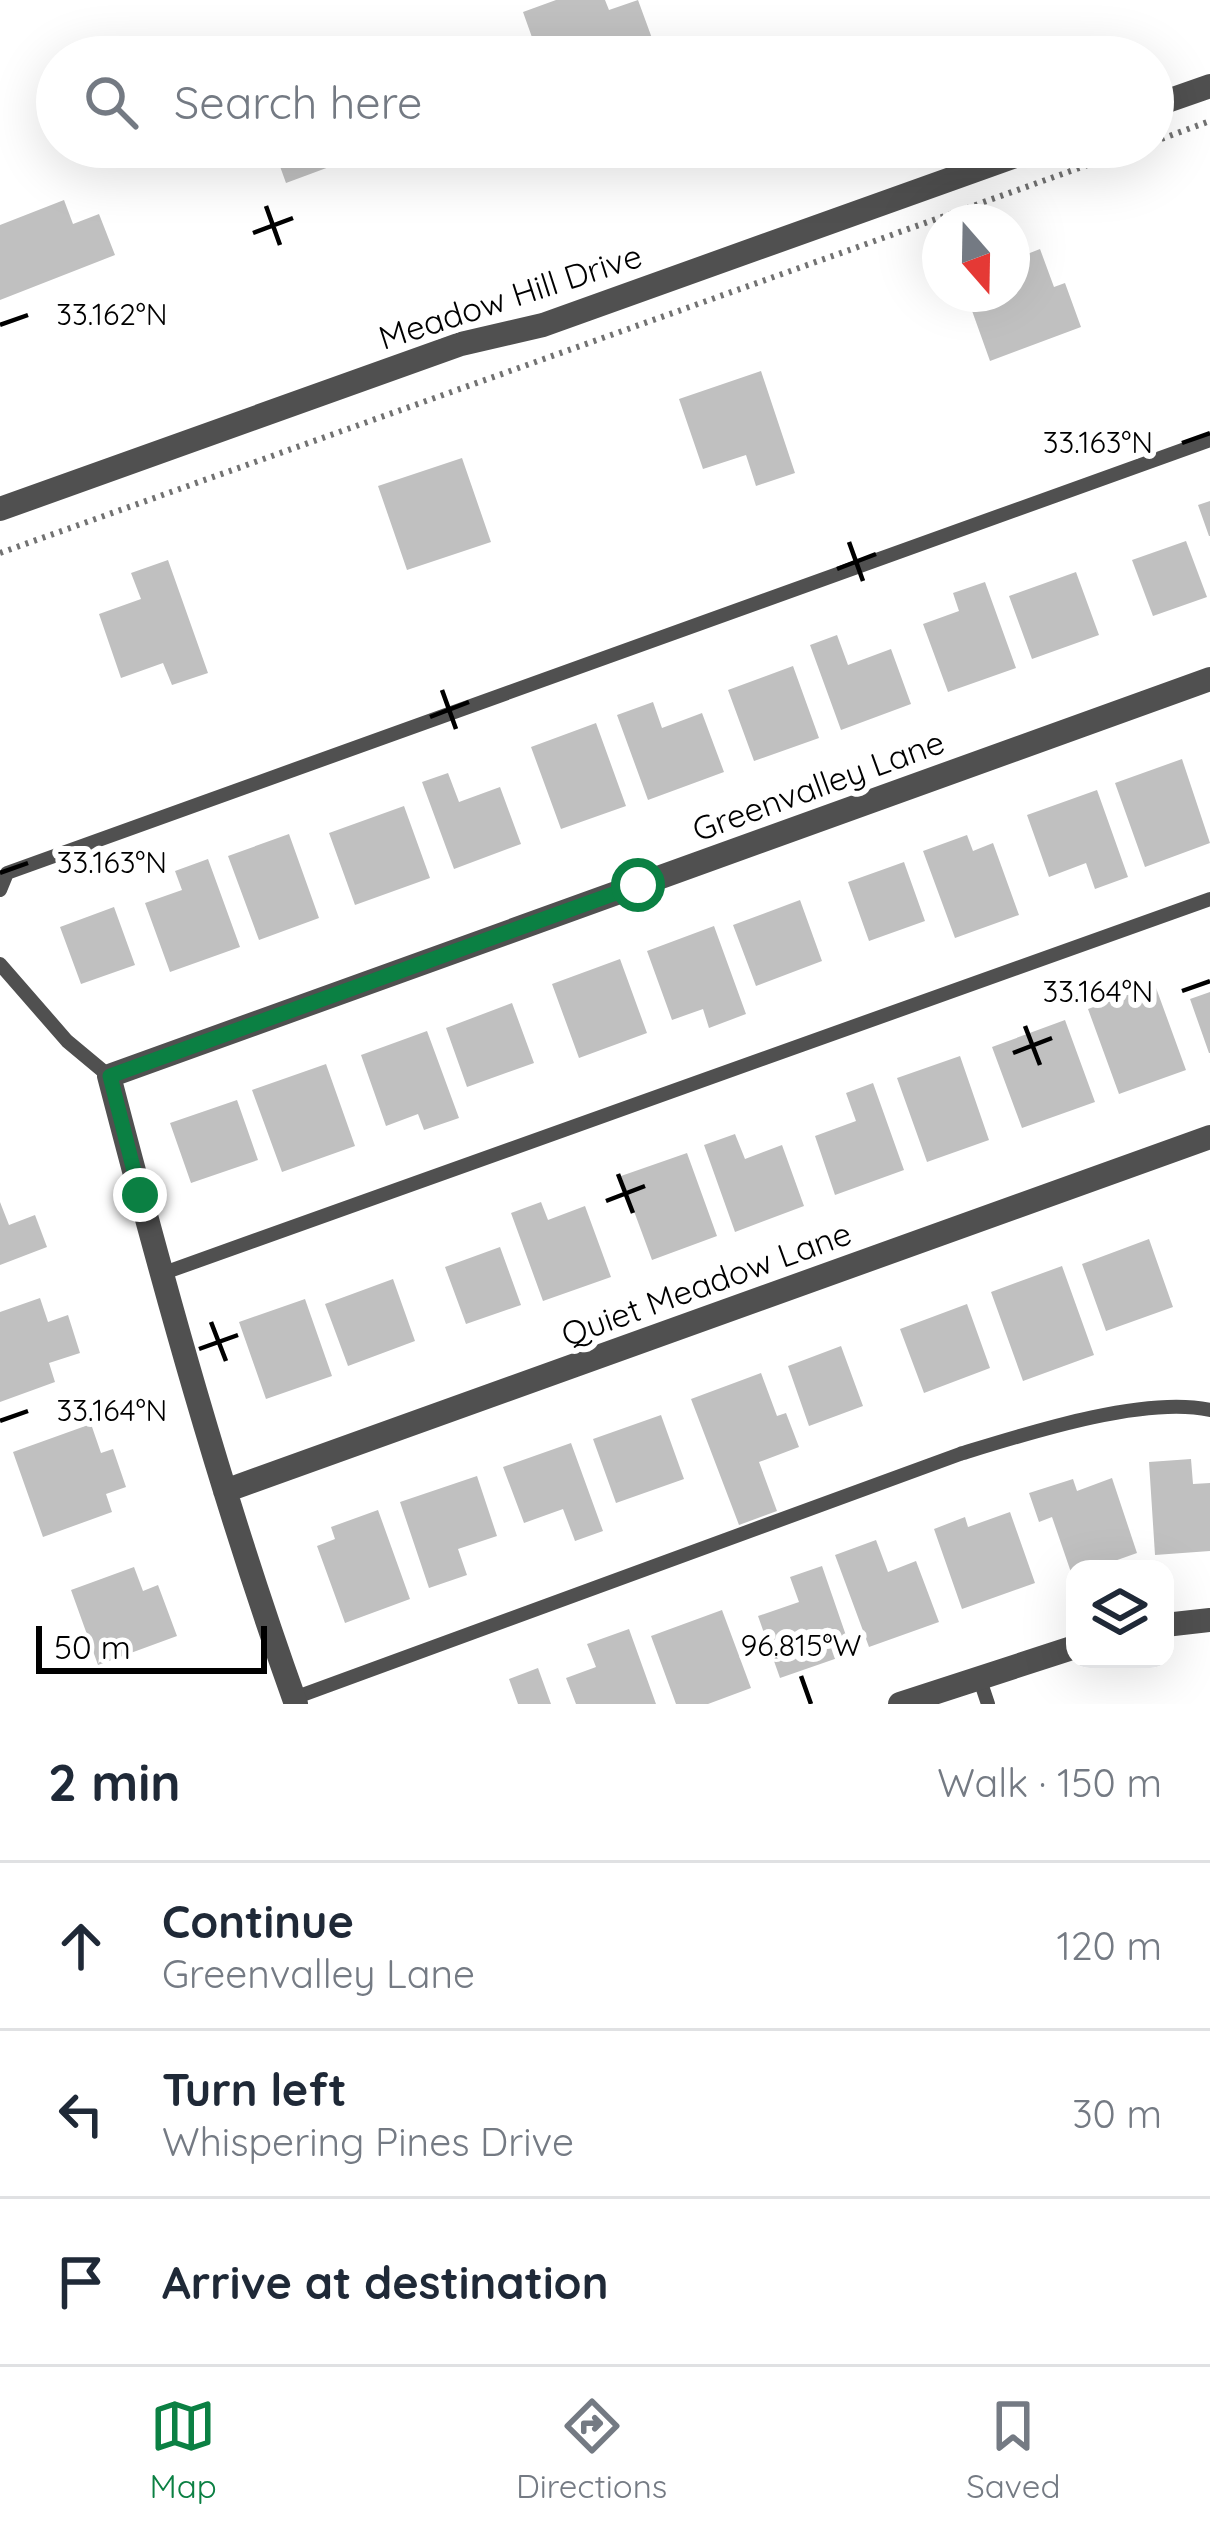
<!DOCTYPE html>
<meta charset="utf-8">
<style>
body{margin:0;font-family:Quicksand,sans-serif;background:#f2f2f3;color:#1f2937}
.controls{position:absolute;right:36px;bottom:36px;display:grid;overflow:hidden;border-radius:24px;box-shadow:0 12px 48px #0002}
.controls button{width:108px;height:108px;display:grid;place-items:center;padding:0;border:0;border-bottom:3px solid #e0e1e3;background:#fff;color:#1f2937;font:60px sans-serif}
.compass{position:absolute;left:922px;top:204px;width:108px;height:108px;border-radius:50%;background:#fff;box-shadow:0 12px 48px #0002;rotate:160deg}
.scale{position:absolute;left:36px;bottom:30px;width:231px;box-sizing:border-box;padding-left:12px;border:6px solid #000;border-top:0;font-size:33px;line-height:42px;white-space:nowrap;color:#000;-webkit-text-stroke:9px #fff;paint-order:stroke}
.stop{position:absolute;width:36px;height:36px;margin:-27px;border:9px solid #0b8043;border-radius:50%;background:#fff}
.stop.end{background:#0b8043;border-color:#fff;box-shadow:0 3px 12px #0008}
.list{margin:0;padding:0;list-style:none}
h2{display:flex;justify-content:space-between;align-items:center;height:156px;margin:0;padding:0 48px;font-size:51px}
h2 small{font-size:39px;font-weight:400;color:#747a83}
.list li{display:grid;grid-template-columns:78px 1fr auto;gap:36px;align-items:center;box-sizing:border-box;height:168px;padding:0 48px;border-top:3px solid #e0e1e3}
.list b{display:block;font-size:45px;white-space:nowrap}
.list p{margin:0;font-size:39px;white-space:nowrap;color:#747a83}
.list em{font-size:39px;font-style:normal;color:#747a83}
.icon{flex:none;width:66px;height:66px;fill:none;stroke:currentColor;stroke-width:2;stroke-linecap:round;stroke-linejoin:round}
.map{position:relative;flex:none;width:1210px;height:1704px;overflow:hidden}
.search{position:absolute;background:#fff;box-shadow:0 12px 48px #0002;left:36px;right:36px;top:36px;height:132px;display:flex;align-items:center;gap:30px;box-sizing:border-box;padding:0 42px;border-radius:66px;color:#747a83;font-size:45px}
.sheet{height:660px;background:#fff}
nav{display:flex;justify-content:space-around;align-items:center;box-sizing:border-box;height:168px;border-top:3px solid #e0e1e3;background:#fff;font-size:33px;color:#747a83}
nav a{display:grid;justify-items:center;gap:6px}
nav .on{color:#0b8043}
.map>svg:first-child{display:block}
.building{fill:#c0c0c0}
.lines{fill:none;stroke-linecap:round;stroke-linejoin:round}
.path{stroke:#727272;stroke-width:6;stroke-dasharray:3 6;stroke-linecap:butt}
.service{stroke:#505050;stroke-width:14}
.minor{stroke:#505050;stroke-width:24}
.tertiary{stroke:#505050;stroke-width:24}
.route{stroke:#0b8043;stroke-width:15}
.ticks{fill:none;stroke:#000;stroke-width:4.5}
.labels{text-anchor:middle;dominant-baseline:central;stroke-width:12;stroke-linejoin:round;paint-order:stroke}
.street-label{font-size:33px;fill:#000;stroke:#fff}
.ticks-label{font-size:30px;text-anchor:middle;fill:#000;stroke:#fff;stroke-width:12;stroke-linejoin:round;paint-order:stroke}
</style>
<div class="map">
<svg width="1210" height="1704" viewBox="0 0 1210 1704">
<rect width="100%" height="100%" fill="#fff"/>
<path class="building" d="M556 0H605L609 10 638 0 653 41 608 57H539L523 12Z
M273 147H343L348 160 286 183Z
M64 200 73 224 99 214 115 255 0 300V225Z
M1040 249 1054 287 1065 283 1081 327 990 361 966 294H1012V260Z
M761 371 795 473 756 486 746 455 703 469 679 399Z
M462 458 491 542 407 570 378 486Z
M1210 501V536H1209L1198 505Z
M1186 541 1207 597 1153 616 1132 560Z
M168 560 208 673 172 685 163 663 121 678 99 614 141 599 131 573Z
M1076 572 1099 635 1032 659 1009 596Z
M985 582 1016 668 948 692 923 624 959 611 953 593Z
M837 635 848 665 891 649 911 704 841 730 810 645Z
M793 666 819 738 754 761 728 690Z
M653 702 662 728 702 713 724 772 648 800 617 715Z
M596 723 626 806 561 829 531 747Z
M1182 759 1210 843 1145 867 1115 783Z
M448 773 459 802 500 787 521 844 454 869 422 782Z
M1097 790 1128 877 1095 889 1086 863 1049 877 1027 815Z
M404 806 430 878 355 905 329 833Z
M289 834 319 918 259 940 228 856Z
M967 835 973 851 993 843 1019 915 955 938 923 851Z
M208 859 240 947 170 972 145 903 182 890 175 871Z
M904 862 925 921 869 941 848 882Z
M800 900 822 961 756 986 733 925Z
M114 907 135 965 81 984 60 927Z
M714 926 746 1014 709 1028 703 1009 672 1020 647 951Z
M620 959 647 1033 579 1058 552 984Z
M1155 985 1186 1070 1119 1094 1088 1009Z
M1210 992V1053H1209L1190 999Z
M512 1003 534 1063 467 1087 446 1028Z
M1065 1020 1095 1102 1022 1128 992 1047Z
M427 1031 459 1118 424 1130 418 1114 386 1126 361 1055Z
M960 1056 989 1140 927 1162 897 1078Z
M326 1064 355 1146 282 1172 252 1090Z
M873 1083 904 1170 835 1195 815 1136 856 1121 846 1093Z
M237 1100 258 1160 191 1183 170 1123Z
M735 1134 745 1159 782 1145 804 1206 735 1232 704 1145Z
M687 1153 717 1236 652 1260 621 1176Z
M0 1202 9 1225 35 1215 47 1247 0 1265Z
M541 1202 548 1220 585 1206 611 1277 543 1301 511 1213Z
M1149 1239 1173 1307 1106 1331 1082 1264Z
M500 1247 521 1305 466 1324 445 1267Z
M1062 1266 1094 1355 1023 1381 991 1292Z
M393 1279 415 1341 348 1366 325 1304Z
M40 1298 48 1322 68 1315 80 1353 49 1363 55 1382 0 1402V1312Z
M305 1299 332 1376 266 1399 239 1322Z
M967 1304 990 1368 924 1393 900 1329Z
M841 1346 863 1406 809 1426 788 1366Z
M761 1373 777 1416 786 1413 799 1447 759 1462 777 1511 739 1525 691 1399Z
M661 1415 684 1479 616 1503 593 1439Z
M91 1424 101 1453 113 1449 126 1487 106 1494 112 1512 43 1537 13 1452Z
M571 1443 603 1531 575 1541 563 1509 524 1523 503 1467Z
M1191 1459 1193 1484 1210 1483V1551L1155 1555 1149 1462Z
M477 1476 497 1536 458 1549 467 1575 429 1588 400 1502Z
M1112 1478 1137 1553 1092 1569H1075L1074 1581 1052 1517 1039 1522 1029 1493 1073 1479 1077 1491Z
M378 1510 410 1599 345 1623 317 1546 335 1539 331 1527Z
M1010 1512 1035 1583 962 1609 934 1529 965 1517 968 1527Z
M876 1540 888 1572 916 1561 939 1622 869 1647 835 1555Z
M822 1566 852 1653 780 1678 758 1616 799 1602 790 1577Z
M134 1567 143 1591 158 1585 177 1636 98 1665 71 1590Z
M722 1610 751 1688 708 1704H676L651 1636Z
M629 1629 656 1704H576L566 1678 596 1667 587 1644Z
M538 1668 551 1704H518L509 1679Z"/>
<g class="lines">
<path class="path" d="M1153 142 1210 121
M0 553 1138 147"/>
<path class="service" d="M0 890 7 873 1210 440
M0 964 67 1041 109 1076
M161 1274 1210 899
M979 1677 988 1704
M294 1698 960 1454C1025 1434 1145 1395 1210 1410"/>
<path class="minor" d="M225 1491 1210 1137
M1165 1625 1210 1620
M296 1704C222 1498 164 1287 109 1076L1210 679
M900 1704 1075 1647"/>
<path class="tertiary" d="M1153 106 1210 86
M0 509 461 344 543 325 1040 147"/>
</g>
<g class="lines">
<path class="route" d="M140 1195 110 1076 638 885"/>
</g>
<path class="ticks" d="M266 206 280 245M253 233 293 218M0 325 28 315M1182 443 1210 433M849 542 863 581M837 569 876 554M442 690 456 729M430 717 469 702M0 873 28 863M1182 991 1210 981M1025 1026 1040 1065M1013 1053 1052 1038M618 1174 633 1213M606 1201 645 1186M211 1322 226 1361M199 1349 238 1335M0 1421 28 1411M801 1676 811 1704"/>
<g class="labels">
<g class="street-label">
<text transform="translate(510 296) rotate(-18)">Meadow Hill Drive</text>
<text transform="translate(818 785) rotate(-20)">Greenvalley Lane</text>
<text transform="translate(706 1283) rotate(-20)">Quiet Meadow Lane</text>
</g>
</g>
<g class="ticks-label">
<text x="112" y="325">33.162°N</text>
<text x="1098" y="453">33.163°N</text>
<text x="112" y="873">33.163°N</text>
<text x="1098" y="1002">33.164°N</text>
<text x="112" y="1421">33.164°N</text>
<text x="801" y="1656">96.815°W</text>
</g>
</svg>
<div class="controls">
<button><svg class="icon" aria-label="layers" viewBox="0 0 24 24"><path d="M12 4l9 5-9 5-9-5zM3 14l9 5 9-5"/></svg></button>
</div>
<svg class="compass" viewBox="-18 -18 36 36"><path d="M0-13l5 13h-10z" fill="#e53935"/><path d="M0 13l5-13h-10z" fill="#747a83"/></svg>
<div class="scale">50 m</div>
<div class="stop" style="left:638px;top:885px"></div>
<div class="stop end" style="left:140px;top:1195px"></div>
<div class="search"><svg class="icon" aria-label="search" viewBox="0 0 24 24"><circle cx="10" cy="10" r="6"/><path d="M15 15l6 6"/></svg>Search here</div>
</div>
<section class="sheet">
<h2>2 min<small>Walk · 150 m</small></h2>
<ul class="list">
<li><svg class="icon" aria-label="ahead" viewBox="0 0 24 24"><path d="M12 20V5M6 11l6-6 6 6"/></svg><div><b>Continue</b><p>Greenvalley Lane</p></div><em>120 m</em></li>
<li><svg class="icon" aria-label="left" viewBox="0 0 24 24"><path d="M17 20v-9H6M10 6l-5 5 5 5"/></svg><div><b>Turn left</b><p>Whispering Pines Drive</p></div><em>30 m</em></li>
<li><svg class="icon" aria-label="arrive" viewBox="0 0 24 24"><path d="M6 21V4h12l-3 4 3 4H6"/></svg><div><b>Arrive at destination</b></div></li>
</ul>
</section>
<nav>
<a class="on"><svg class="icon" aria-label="map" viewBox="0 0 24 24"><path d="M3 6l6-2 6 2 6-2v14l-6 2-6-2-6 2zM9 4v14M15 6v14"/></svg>Map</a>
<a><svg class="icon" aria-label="directions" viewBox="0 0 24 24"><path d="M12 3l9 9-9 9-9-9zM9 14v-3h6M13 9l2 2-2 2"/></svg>Directions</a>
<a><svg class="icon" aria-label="saved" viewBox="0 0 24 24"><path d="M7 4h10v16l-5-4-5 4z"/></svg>Saved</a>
</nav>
